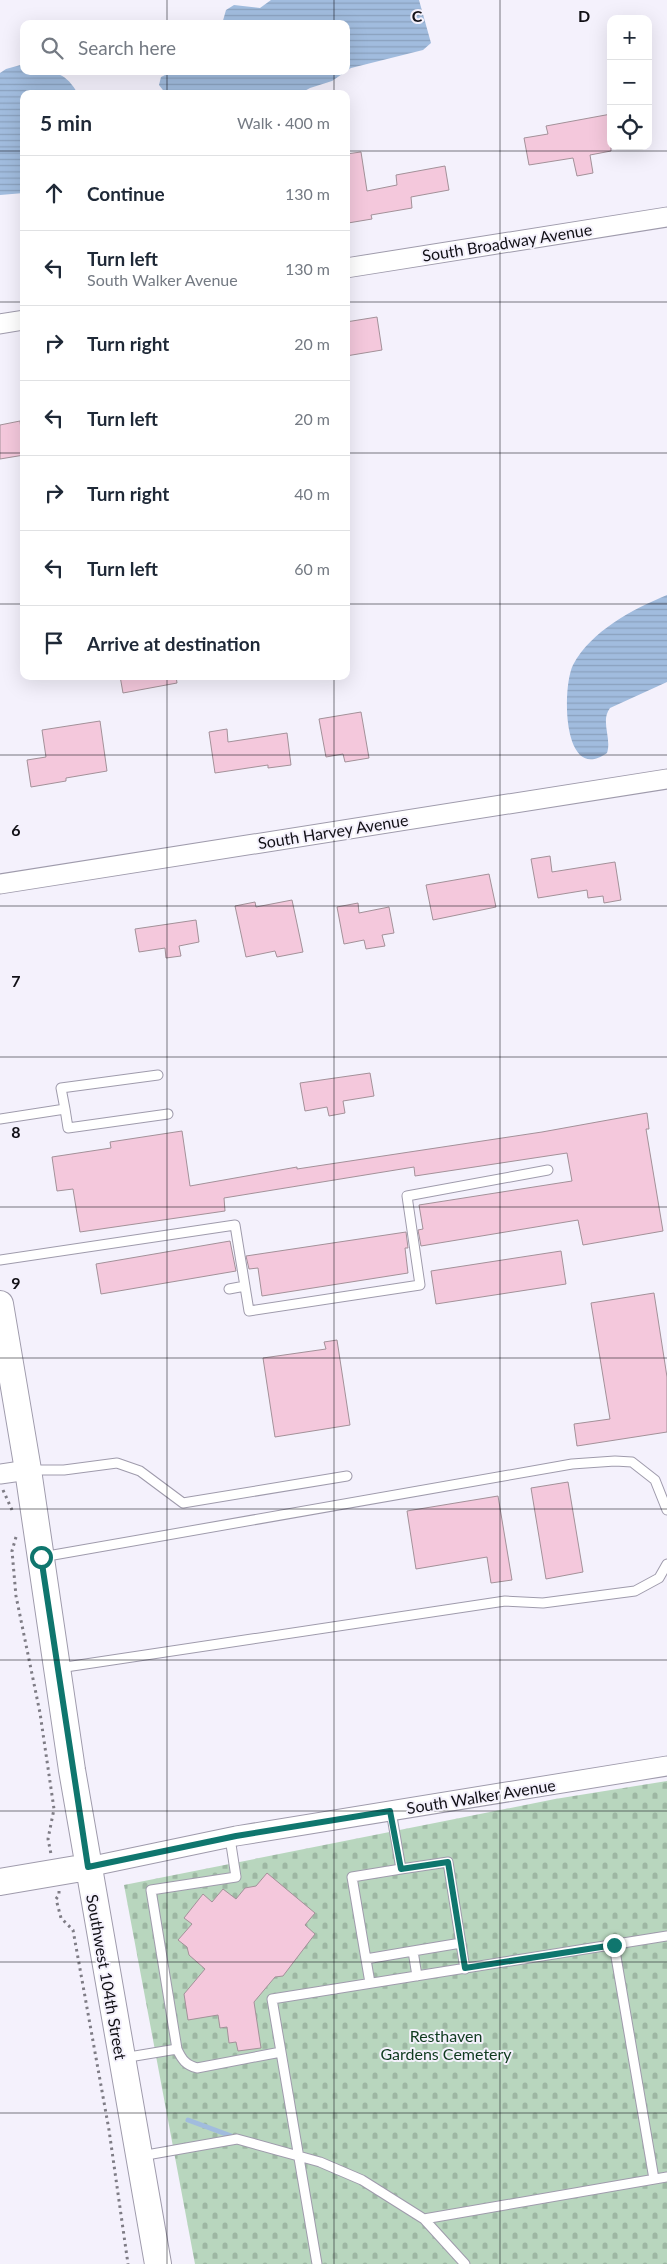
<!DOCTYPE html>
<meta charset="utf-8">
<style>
body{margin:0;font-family:Lato,sans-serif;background:#f2f2f3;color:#1f2937}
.controls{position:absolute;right:15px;top:15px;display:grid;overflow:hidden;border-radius:10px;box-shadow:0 5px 20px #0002}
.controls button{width:45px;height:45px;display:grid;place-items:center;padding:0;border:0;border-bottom:1px solid #e0e1e3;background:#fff;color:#1f2937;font:25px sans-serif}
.stop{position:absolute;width:15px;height:15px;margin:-11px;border:4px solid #0f766e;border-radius:50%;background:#fff}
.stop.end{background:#0f766e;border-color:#fff;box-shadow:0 1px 5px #0008}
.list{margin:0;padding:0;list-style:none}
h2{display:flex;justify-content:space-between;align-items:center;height:65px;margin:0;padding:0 20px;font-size:21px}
h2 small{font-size:16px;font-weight:400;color:#747a83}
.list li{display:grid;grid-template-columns:32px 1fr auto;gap:15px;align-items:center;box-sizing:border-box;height:75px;padding:0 20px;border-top:1px solid #e0e1e3}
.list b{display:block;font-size:19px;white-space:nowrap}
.list p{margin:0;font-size:16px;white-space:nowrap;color:#747a83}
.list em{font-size:16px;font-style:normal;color:#747a83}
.icon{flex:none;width:28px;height:28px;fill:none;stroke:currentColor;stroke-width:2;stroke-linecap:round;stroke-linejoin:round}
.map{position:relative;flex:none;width:667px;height:2264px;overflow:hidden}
.search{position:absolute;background:#fff;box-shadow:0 5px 20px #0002;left:20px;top:20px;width:330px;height:55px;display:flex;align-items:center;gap:12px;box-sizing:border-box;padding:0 18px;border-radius:10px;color:#747a83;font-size:19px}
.panel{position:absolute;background:#fff;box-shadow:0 5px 20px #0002;left:20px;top:90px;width:330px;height:590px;border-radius:10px}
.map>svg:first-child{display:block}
.cemetery{fill:url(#cemetery-stones)}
.water{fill:url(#water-rules)}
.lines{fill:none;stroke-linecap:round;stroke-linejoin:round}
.stream{stroke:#a1bcde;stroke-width:5}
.building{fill:#f4c8dc;stroke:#a39199}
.service-casing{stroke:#9f9bac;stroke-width:11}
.minor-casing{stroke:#9f9bac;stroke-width:21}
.secondary-casing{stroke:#9f9bac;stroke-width:28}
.path{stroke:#7e7c85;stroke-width:3;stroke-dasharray:2.5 4;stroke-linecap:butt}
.service{stroke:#fff;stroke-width:9}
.minor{stroke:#fff;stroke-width:19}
.secondary{stroke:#fff;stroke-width:26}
.route{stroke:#0f766e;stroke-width:6}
.grid{fill:none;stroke:#111016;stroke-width:1;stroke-opacity:0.55}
.labels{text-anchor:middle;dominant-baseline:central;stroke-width:4;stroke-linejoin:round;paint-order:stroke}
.street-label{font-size:16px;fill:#111016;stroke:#f4f1fc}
.park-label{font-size:16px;fill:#0f3a1e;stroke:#f4f1fc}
.grid-label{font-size:16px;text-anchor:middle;font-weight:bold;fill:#111016;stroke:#f4f1fc;stroke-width:4;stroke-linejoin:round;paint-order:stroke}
</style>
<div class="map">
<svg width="667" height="2264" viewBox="0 0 667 2264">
<defs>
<pattern id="cemetery-stones" width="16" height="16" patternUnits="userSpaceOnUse" patternTransform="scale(1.25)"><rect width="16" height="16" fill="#b8d6be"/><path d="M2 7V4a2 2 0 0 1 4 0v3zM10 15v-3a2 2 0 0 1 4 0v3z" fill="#9db7a3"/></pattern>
<pattern id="water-rules" width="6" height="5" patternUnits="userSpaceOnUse" patternTransform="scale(1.25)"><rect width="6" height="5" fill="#a1bcde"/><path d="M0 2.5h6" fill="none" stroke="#8aa1be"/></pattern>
</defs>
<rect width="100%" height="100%" fill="#f4f1fc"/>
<path class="cemetery" d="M667 1781V2264H195L124 1885 555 1799Z"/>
<path class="water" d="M271 0H419L431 43 423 50 351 68 332 81 310 88 299 94H166L159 85 161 77 173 71H346V24H222L226 10 234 5 260 8Z
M24 64V71C49 71 64 68 78 94H24V193L0 195V73L6 69Z
M667 595V682L610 708C600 721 612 738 607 753 562 785 562 687 573 665 591 631 633 609 667 595Z"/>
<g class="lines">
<path class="stream" d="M188 2120 234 2137"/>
</g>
<path class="building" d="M611 114V151L590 155 593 173 577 176 573 158 529 165 524 138 548 134 546 126Z
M361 152 367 191 397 185 396 175 445 166 449 190 411 197 412 208 371 215 372 219 348 223 346 154Z
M377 317 382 350 346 356V322Z
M20 421 24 455 0 459V425Z
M120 676H176L177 683 123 693Z
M361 712 369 758 345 762 343 754 326 757 319 719Z
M100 721 107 771 66 778V781L31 787 27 760 46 757 42 730Z
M227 729 228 742 287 733 291 765 268 768V765L215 773 209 732Z
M550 856 552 872 615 862 621 900 604 903 603 896 588 898 587 890 538 898 531 859Z
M489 874 496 907 433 920 426 885Z
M292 900 303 952 277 957 275 951 246 957 235 906 255 902 256 907Z
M358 903 359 913 389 907 394 933 382 935 385 946 366 949 364 940 344 944 337 907Z
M196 920 199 942 179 946 181 956 166 958 165 948 139 952 135 929Z
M370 1073 374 1096 343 1101 345 1113 329 1116 327 1107 305 1111 300 1083Z
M647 1113 649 1129H646L663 1231 583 1245 578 1220 421 1246 418 1230 423 1229 419 1205 572 1181 567 1153 415 1176 414 1167 224 1198 225 1211 80 1232 73 1189 57 1191 52 1157 111 1148 110 1142 182 1131 190 1186 297 1167V1169L542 1132Z
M406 1232 408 1248H405L408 1273 262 1296 258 1268 249 1269 246 1256Z
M230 1241 236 1271 101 1294 96 1264Z
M561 1251 566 1284 436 1304 431 1271Z
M654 1293 667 1377V1432L577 1446 574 1424 610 1419 591 1303Z
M337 1340 350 1425 275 1437 263 1358 326 1349 324 1342Z
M568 1482 583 1572 546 1579 531 1488Z
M498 1496 512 1580 491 1583 487 1557 416 1569 407 1511Z
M267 1873 315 1913 305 1925 315 1934 283 1976 275 1977 254 2002 261 2048 238 2051 236 2042 229 2043 227 2027 220 2028 218 2015 188 2020 184 1994 205 1969 189 1955 187 1947 178 1940 192 1924 184 1918 203 1894 212 1902 223 1889 236 1899 245 1888 256 1886Z"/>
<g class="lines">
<g class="service-casing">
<path id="service" d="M65 1109 68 1128 168 1114
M0 1119 65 1109 61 1088 158 1075
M0 1260 235 1225 249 1311 420 1285 407 1196 548 1170
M229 1289 245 1286
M31 1470H64L117 1463 140 1471 183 1503 347 1476
M42 1557 572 1464 615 1461 632 1462 655 1480 667 1510
M59 1668 505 1601 543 1603 635 1591 659 1578 667 1564
M391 1811 401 1869 448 1862 465 1969
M230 1838 236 1877 151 1890 177 2049C182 2060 186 2065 197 2068L281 2052
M614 1945 654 2179
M413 1951 461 1943
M366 1959 413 1951 417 1976
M370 1983 352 1877 401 1869
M123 2058 177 2049
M141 2156 237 2139 320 2162 362 2180 424 2219 465 2264
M424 2219 667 2177
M317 2264 272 1999 667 1936"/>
</g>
<g class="minor-casing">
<path id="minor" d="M346 268 667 217
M0 324 24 320
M0 884 667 779
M0 1474 28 1470
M88 1867 236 1836 667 1766"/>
</g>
<g class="secondary-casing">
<path id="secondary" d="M0 1304 28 1470 72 1770 158 2264
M0 1882 88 1867"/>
</g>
<path class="path" d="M3 1490 12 1510
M16 1537 12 1551 16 1596 40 1713 54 1809 48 1839 51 1854
M59 1891V1895L56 1899 61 1918 73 1930 109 2130 128 2264"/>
<use href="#service" class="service"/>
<use href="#minor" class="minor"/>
<use href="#secondary" class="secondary"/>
</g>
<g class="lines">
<path class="route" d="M41 1557 88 1867 236 1836 390 1811 401 1869 448 1862 465 1968 614 1945"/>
</g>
<path class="grid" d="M167 0V24M334 0V24M500 0V2264M167 71V94M334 71V94M0 151H24M346 151H667M0 302H24M346 302H667M0 453H24M346 453H667M0 604H24M346 604H667M167 676V2264M334 676V2264M0 755H667M0 906H667M0 1057H667M0 1207H667M0 1358H667M0 1509H667M0 1660H667M0 1811H667M0 1962H667M0 2113H667"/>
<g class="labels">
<g class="street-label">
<text transform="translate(507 242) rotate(-9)">South Broadway Avenue</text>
<text transform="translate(333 831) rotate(-9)">South Harvey Avenue</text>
<text transform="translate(481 1796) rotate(-9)">South Walker Avenue</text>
<text transform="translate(107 1977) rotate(80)">Southwest 104th Street</text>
</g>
<g class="park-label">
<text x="446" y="2035">Resthaven<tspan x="446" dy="18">Gardens Cemetery</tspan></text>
</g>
</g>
<g class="grid-label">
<text x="417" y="22">C</text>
<text x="584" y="22">D</text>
<text x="16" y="836">6</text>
<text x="16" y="987">7</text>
<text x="16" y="1138">8</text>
<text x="16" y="1289">9</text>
</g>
</svg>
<div class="controls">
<button>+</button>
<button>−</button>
<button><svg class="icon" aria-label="locate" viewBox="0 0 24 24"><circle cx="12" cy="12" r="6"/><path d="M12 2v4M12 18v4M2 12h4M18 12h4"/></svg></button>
</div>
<div class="stop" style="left:41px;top:1557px"></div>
<div class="stop end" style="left:614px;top:1945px"></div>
<div class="search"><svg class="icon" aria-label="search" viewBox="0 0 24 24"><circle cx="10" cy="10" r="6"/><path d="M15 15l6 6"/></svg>Search here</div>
<section class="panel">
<h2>5 min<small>Walk · 400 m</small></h2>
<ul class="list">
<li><svg class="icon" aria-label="ahead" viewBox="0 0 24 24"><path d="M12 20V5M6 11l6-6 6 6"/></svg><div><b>Continue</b></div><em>130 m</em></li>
<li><svg class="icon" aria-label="left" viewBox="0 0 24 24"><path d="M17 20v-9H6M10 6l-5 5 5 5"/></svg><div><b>Turn left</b><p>South Walker Avenue</p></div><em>130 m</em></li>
<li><svg class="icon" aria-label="right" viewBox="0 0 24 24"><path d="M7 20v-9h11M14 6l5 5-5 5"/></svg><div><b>Turn right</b></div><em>20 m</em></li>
<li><svg class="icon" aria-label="left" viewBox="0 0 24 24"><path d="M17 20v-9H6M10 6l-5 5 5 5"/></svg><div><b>Turn left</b></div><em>20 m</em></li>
<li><svg class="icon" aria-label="right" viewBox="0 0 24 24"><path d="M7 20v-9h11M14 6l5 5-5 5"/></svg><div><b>Turn right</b></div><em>40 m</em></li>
<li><svg class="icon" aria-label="left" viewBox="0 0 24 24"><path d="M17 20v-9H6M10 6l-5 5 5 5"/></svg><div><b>Turn left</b></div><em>60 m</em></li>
<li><svg class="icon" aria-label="arrive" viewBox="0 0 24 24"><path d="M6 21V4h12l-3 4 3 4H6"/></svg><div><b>Arrive at destination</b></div></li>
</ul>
</section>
</div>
